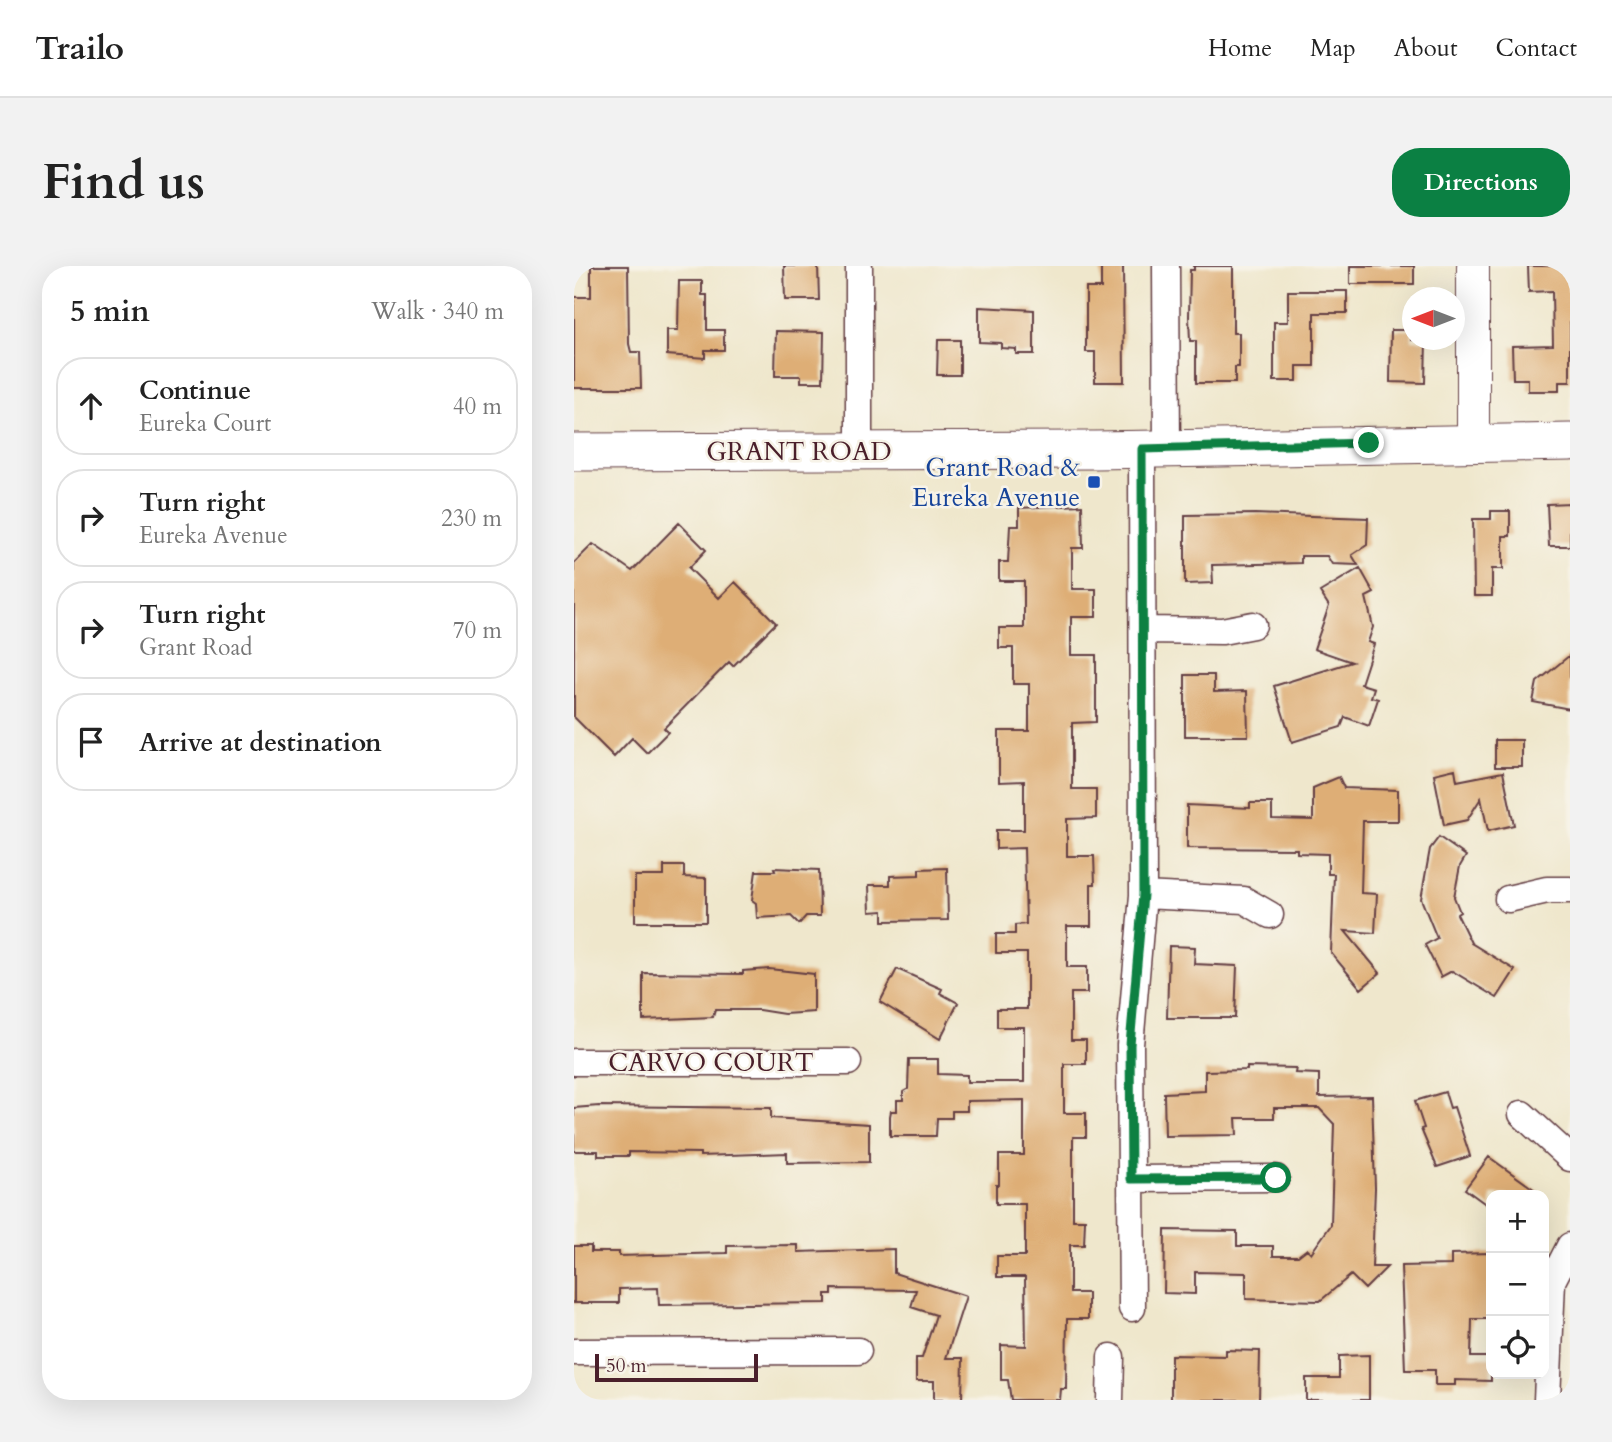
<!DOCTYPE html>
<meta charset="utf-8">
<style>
body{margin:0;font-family:Cardo,serif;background:#f2f2f2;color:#222}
.controls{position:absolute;right:21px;bottom:21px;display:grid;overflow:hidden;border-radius:14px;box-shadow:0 7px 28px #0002}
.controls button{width:63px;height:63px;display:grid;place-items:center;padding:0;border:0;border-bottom:2px solid #e0e0e0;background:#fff;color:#222;font:35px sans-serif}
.compass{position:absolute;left:828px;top:21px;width:63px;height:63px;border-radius:50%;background:#fff;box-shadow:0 7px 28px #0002;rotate:270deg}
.scale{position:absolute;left:21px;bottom:18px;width:163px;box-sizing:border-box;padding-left:7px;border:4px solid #4a1f2b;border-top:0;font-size:19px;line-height:24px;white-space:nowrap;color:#4a1f2b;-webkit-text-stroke:5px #f7f3e8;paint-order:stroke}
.stop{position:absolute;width:21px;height:21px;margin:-16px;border:5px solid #0b8043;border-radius:50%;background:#fff}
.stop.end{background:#0b8043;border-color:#fff;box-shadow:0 2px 7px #0008}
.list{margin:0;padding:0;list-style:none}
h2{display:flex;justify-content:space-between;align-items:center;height:91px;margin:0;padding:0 28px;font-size:30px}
h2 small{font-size:23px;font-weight:400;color:#767676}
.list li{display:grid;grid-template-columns:46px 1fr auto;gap:21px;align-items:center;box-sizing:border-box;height:98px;margin:0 14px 14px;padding:0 14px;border:2px solid #e0e0e0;border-radius:28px}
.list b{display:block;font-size:26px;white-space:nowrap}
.list p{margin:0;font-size:23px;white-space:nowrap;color:#767676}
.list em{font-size:23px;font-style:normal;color:#767676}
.icon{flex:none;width:38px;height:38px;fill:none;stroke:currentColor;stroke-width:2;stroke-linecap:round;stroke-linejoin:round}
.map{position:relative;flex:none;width:996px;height:1134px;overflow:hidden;border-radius:28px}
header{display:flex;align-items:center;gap:42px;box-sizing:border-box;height:98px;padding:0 35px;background:#fff;border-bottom:2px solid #e0e0e0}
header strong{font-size:33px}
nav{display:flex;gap:38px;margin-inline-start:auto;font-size:24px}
.intro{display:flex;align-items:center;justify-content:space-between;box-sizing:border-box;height:168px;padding:0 42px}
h1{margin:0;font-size:49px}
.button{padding:18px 32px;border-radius:28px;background:#0b8043;color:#fff;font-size:24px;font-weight:700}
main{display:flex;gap:42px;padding:0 42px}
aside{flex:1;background:#fff;border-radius:28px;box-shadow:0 7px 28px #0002}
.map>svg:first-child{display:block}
.building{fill:#deae76}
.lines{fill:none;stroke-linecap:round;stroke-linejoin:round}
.minor-casing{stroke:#633d43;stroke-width:29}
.tertiary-casing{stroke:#633d43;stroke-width:34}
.secondary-casing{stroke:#633d43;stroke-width:39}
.minor{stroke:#fff;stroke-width:26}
.tertiary{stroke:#fff;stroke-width:32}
.secondary{stroke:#fff;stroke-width:37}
.route{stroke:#0b8043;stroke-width:9}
.transit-dot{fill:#1a4fb4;stroke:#f7f3e8;stroke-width:2.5}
.labels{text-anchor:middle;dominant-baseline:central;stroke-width:5;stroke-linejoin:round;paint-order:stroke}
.street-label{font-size:26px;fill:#4a1f2b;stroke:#f7f3e8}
.transit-label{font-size:26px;fill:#164399;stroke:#f7f3e8;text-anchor:end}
</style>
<header>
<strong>Trailo</strong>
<nav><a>Home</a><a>Map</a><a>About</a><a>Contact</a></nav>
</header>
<div class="intro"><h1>Find us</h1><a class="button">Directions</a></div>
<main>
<aside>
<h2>5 min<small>Walk · 340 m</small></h2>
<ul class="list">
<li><svg class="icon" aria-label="ahead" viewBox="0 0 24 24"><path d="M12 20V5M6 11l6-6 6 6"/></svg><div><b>Continue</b><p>Eureka Court</p></div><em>40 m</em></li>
<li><svg class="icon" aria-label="right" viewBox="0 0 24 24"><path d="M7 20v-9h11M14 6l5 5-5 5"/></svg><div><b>Turn right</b><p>Eureka Avenue</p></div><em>230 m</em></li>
<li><svg class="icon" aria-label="right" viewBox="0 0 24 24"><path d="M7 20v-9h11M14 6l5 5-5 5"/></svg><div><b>Turn right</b><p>Grant Road</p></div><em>70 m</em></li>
<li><svg class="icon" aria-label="arrive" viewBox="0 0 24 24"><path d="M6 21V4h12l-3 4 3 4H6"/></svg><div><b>Arrive at destination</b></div></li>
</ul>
</aside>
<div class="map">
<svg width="996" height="1134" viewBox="0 0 996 1134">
<rect width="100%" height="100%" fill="#f7f3e8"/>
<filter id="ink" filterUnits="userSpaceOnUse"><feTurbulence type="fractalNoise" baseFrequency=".0143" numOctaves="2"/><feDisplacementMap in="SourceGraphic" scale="14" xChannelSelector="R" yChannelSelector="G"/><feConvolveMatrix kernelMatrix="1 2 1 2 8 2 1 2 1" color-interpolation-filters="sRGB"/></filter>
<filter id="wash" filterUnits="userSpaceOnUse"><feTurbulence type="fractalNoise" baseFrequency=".00686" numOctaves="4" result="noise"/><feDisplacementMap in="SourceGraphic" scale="28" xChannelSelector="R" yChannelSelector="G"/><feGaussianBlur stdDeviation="1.57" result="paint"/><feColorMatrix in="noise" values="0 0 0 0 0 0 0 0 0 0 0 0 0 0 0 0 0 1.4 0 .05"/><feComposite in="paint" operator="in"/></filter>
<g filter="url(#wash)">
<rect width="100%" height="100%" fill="#efe7cc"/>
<g id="blocks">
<path class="building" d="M17 0H54L55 78 57 86H66L67 122H0V31H17Z
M210 0H244L245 34H211Z
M527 0H549L550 116H521V86H512V22H527Z
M620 0H659V67H665V101H661V117H622V75H616L615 51 616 4H620Z
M776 0H840V18H776Z
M954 0H996V116H985V125H954V113H939L938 80 979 79 978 25 955 26Z
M105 15H128V29H133V64H150V84H131V92L93 89V64H104Z
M714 25H773V47H740V100H723V115H700V56H714Z
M405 41 460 44V88H442V83L427 82V77L405 76Z
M817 64H838V74H852L851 117 816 116Z
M202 65 250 66 249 116H227V110H201Z
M364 74H386V109H363Z
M996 237V280H975L973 238Z
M508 239 509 282H498V323H522V351H497V389H522V456L498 457V523H522V552L493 553V590H520L521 618H517V660H493V701H513V727H497V774H512V798H490V847H512V871H499V954H511L510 979H496V1027H514V1053H493L492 1123H487L486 1134H437L434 1114H427V1079L452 1080 451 1011H423V990H451V938H422V919H425V889H450V834L393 835V845H378V852H363L362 870H316V850L317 845H323V834H329V826L334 823 335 793H364V808L393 809V816H450V761H423V743H453V687H422V668H441V659L452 658 450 582 422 583V564H450V515L425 516V465H455V418H439V382H425V362H450V315H425V296H434L436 260H445V242Z
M917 245H936V270H929V303H918V330H900L899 253H917Z
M681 248 794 252 793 279 778 289 784 299 758 298 753 290H727V297L638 299 639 317 611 318V249Z
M105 257 132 284 115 302 145 332 161 316 202 357 159 400 155 396 90 462 94 466 73 487 58 472 40 491 0 451V297L19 278 58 305Z
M786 302 800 327 792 331 799 361 794 376 800 378 787 418 800 422 797 431 804 433 795 460 771 451 767 461 718 476 700 420 778 396 740 383 755 340 746 326Z
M996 389V443L959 436 963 416Z
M611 409H640V426L673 425 674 470H611Z
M921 474H948V501H921Z
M881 503 883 515 929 506 940 559 914 565 907 532 893 554 870 559 860 508Z
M765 511 770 522 824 524V555H789L787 627 803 628 801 667 771 665 806 707 787 723 757 687 760 608H754V588L723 587V583L613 582V539L676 542V537H698V553L739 554V522Z
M865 571 892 590 886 600 880 631 886 646 883 648 897 677 941 704 923 732 878 705 867 711 851 679 863 672 847 633 856 583Z
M90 600H110V611L132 612V656H61V610H90Z
M200 602 245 604 246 650H232L225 658 217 650 183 652 182 637 178 634 182 605H201Z
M373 602 374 654 309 655V645L296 646 295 619H316V610L345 609V603Z
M595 680 621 681 620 698 663 700 661 752H593Z
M195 703 240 708V746L210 748 185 744H141L139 751 69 754V707L169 708V705Z
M323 703 368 723 366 727 384 737 366 773 306 736Z
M673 801 722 802 721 807 745 808V831L798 830 801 922 798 1001H813L791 1023 777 1009 746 1035 672 1033V1007L621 1006V1028L590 1027 591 964 663 965V980H699V990H724L733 983 737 987 757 959 760 858 745 842H700V852H662L663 869 591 870 590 827 631 825V805L673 804Z
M871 826 876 842 880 841 896 890 863 901 847 863 850 862 841 835Z
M25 840 197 842V852L295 858V896L213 897V887L126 890V887L55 886V890H24V885H0V842Z
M915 891 968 929H917V942L891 923Z
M224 979V986L320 983V1007L392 1030 372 1092H389L388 1134H360V1115H342V1092H348L362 1049 337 1041 342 1024 258 1023V1028H252V1037L85 1039 84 1022 45 1023V1037H0V980H17V986H45V990L153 987V980Z
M917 987V1053H898L897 1091H917V1115L881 1114V1119H861V1104H831L827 1000 877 999V988Z
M652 1084 686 1085 685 1134H597V1089L652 1090Z
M795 1089V1134H732V1112H765V1090Z"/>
</g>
</g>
<g filter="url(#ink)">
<use href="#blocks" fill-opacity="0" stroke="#633d43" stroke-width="2"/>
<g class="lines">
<g class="minor-casing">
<path id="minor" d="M592 0 593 183
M285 185V0
M569 364 648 365 679 359
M569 629 670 634 696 649
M934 633 973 624H996
M0 796H274
M948 848 996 892
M557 913 702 912
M558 1042 556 779 569 629 568 183
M0 1086 284 1085
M536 1134 537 1091
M973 1134 978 1015 996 980"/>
</g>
<g class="tertiary-casing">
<path id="tertiary" d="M899 0V176"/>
</g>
<g class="secondary-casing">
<path id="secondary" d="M0 186 521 184 996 176"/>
</g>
<use href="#minor" class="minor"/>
<use href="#tertiary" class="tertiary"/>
<use href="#secondary" class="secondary"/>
</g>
</g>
<g class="lines" filter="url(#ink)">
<path class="route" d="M702 912 557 913 556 779 569 629 568 183 795 177"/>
</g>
<rect class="transit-dot" x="513" y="209" width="14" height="14" rx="3.5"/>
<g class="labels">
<g class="street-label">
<text x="225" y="185">GRANT ROAD</text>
<text x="137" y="796">CARVO COURT</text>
</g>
<g class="transit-label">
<text x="506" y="201">Grant Road &amp;<tspan x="506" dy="30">Eureka Avenue</tspan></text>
</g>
</g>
</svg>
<div class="controls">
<button>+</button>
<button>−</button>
<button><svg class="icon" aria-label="locate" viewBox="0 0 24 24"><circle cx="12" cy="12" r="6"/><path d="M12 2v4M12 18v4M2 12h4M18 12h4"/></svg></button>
</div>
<svg class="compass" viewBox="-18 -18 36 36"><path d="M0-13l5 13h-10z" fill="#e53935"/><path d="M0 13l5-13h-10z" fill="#767676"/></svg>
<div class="scale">50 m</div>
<div class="stop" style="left:702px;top:912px"></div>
<div class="stop end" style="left:795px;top:177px"></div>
</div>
</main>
